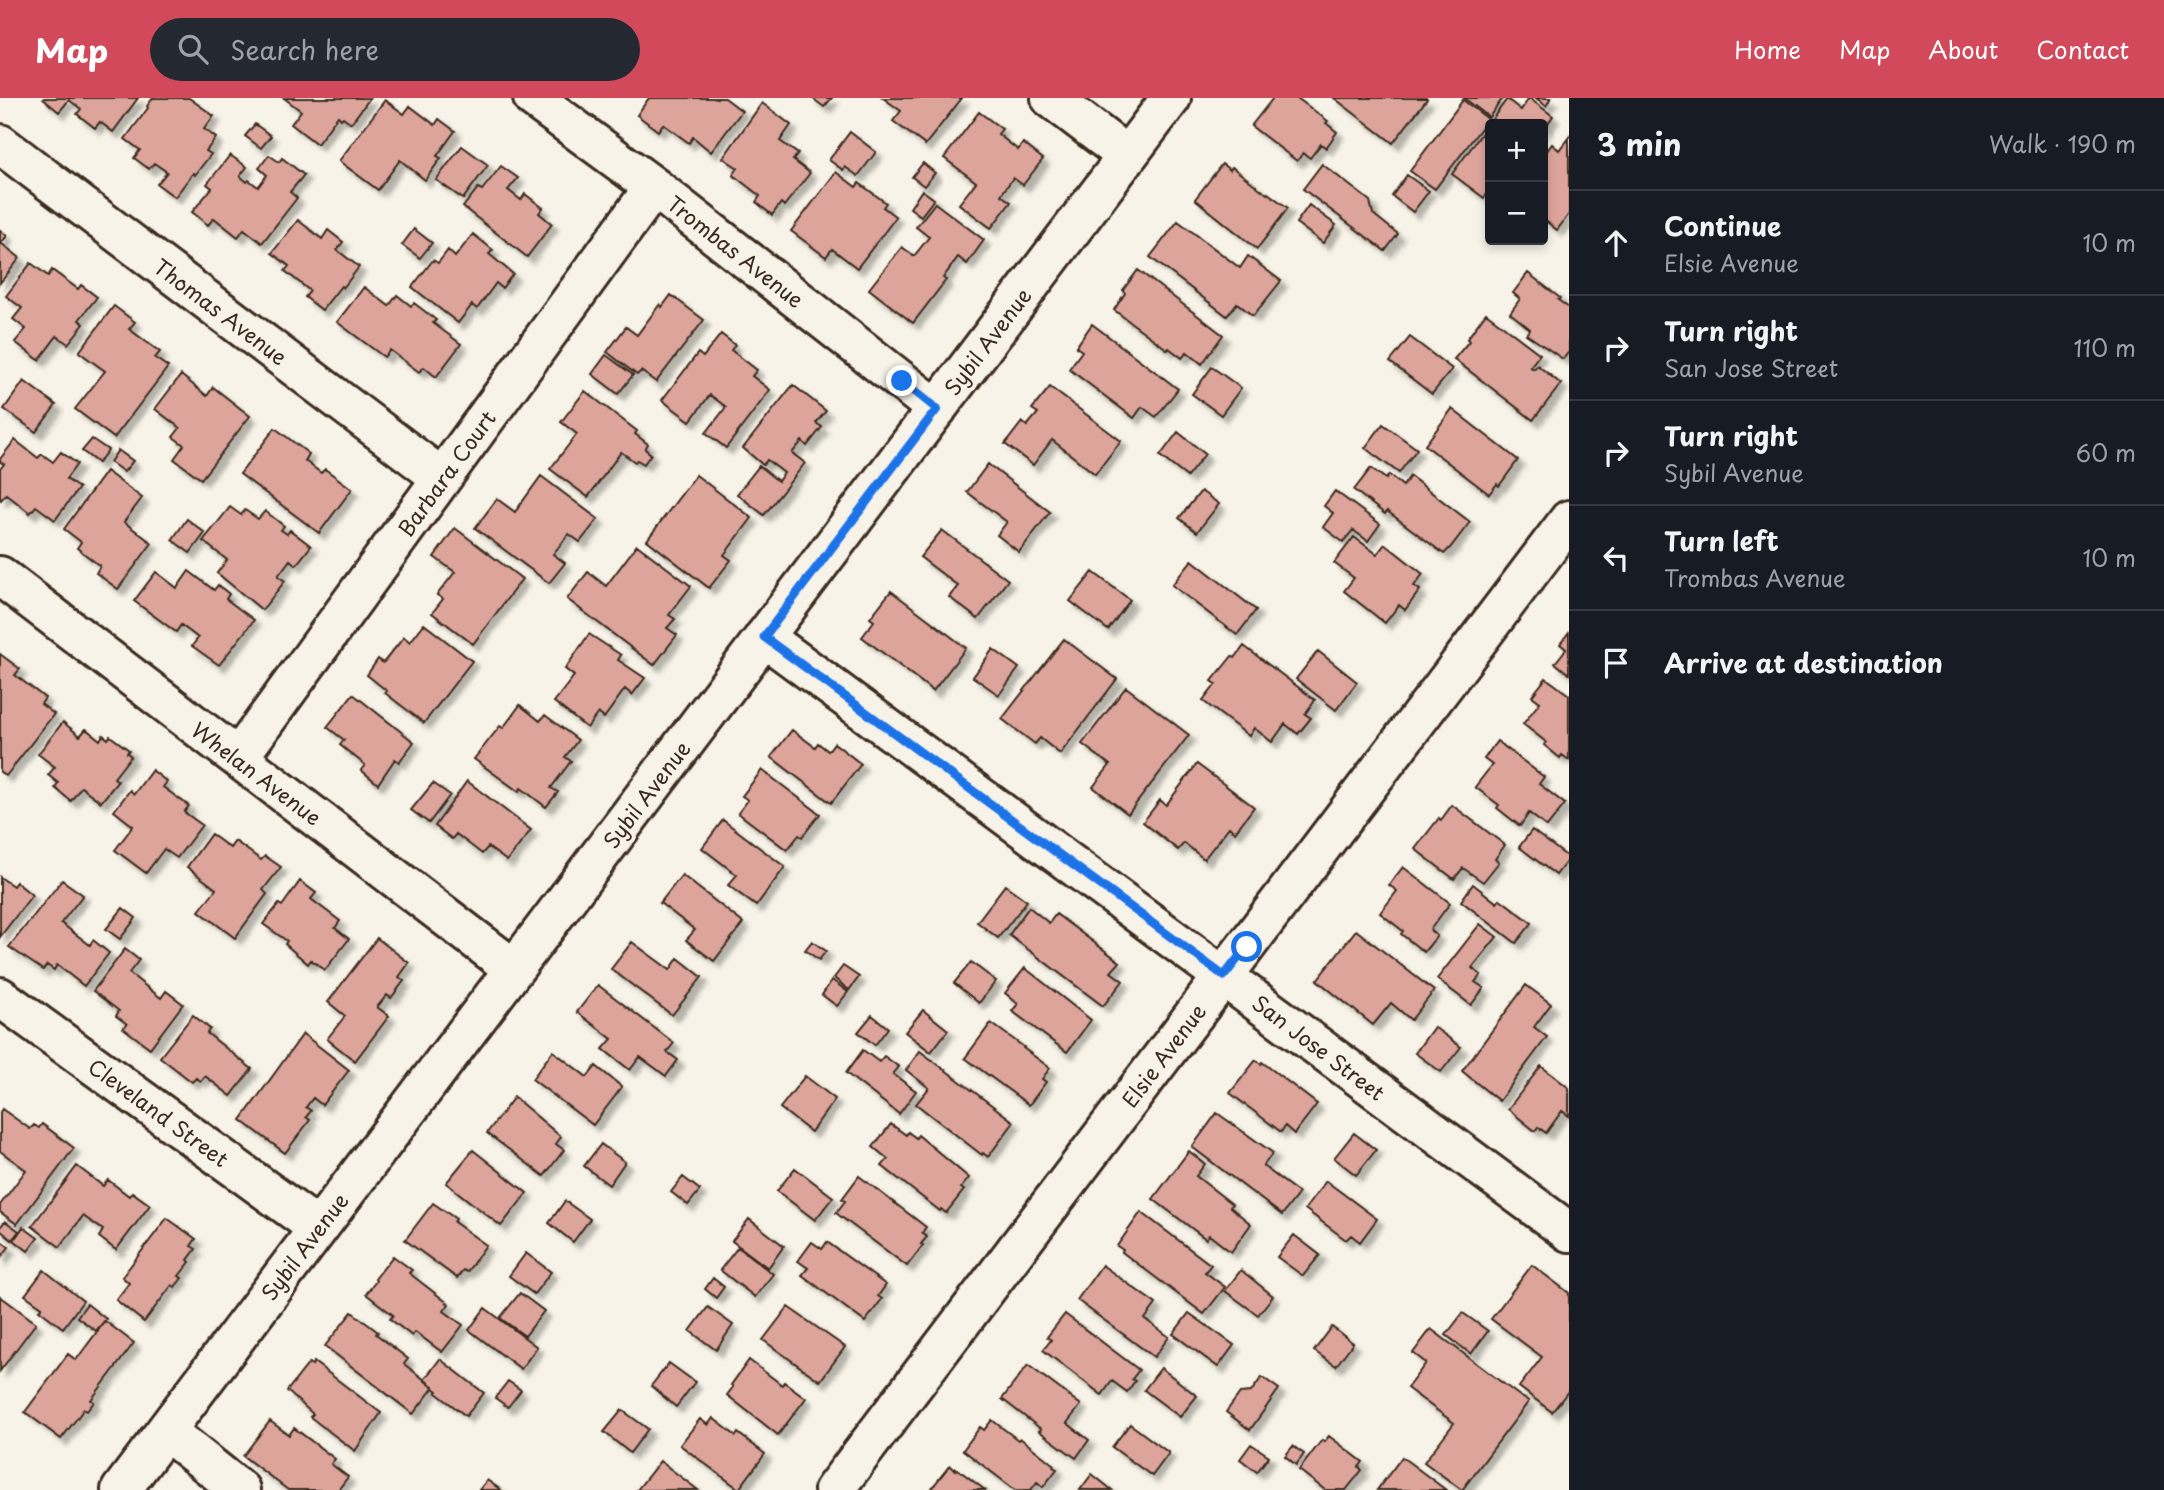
<!DOCTYPE html>
<meta charset="utf-8">
<style>
body{margin:0;font-family:"Playpen Sans",sans-serif;background:#242831;color:#f1f3f6}
.controls{position:absolute;right:21px;top:21px;display:grid;overflow:hidden;border-radius:7px;box-shadow:0 4px 10px #0003}
.controls button{width:63px;height:63px;display:grid;place-items:center;padding:0;border:0;border-bottom:2px solid #363941;background:#171b24;color:#f1f3f6;font:35px sans-serif}
.stop{position:absolute;width:21px;height:21px;margin:-16px;border:5px solid #1a73e8;border-radius:50%;background:#fff}
.stop.end{background:#1a73e8;border-color:#fff;box-shadow:0 2px 7px #0008}
.list{margin:0;padding:0;list-style:none}
h2{display:flex;justify-content:space-between;align-items:center;height:91px;margin:0;padding:0 28px;font-size:30px}
h2 small{font-size:23px;font-weight:400;color:#9ea1a6}
.list li{display:grid;grid-template-columns:46px 1fr auto;gap:21px;align-items:center;box-sizing:border-box;height:105px;padding:0 28px;border-top:2px solid #363941}
.list b{display:block;font-size:26px;white-space:nowrap}
.list p{margin:0;font-size:23px;white-space:nowrap;color:#9ea1a6}
.list em{font-size:23px;font-style:normal;color:#9ea1a6}
.icon{flex:none;width:38px;height:38px;fill:none;stroke:currentColor;stroke-width:2;stroke-linecap:round;stroke-linejoin:round}
.map{position:relative;flex:none;width:1569px;height:1392px;overflow:hidden}
header{display:flex;align-items:center;gap:42px;box-sizing:border-box;height:98px;padding:0 35px;background:#d1495b;color:#fff}
header strong{font-size:33px}
nav{display:flex;gap:38px;margin-inline-start:auto;font-size:24px}
.search{width:490px;height:63px;background:#242831;display:flex;align-items:center;gap:18px;box-sizing:border-box;padding:0 24px;border-radius:38px;color:#9ea1a6;font-size:26px}
main{display:flex}
aside{flex:1;background:#171b24}
.map>svg:first-child{display:block}
.building{fill:#dda49b;stroke:#3b2a1e;stroke-width:2;filter:url(#shadow)}
.lines{fill:none;stroke-linecap:round;stroke-linejoin:round}
.minor-casing{stroke:#3b2a1e;stroke-width:44}
.minor{stroke:#f7f3e8;stroke-width:38}
.route{stroke:#1a73e8;stroke-width:9}
.labels{text-anchor:middle;dominant-baseline:central;stroke-width:7;stroke-linejoin:round;paint-order:stroke}
.street-label{font-size:21px;fill:#3b2a1e;stroke:#f7f3e8}
</style>
<header>
<strong>Map</strong>
<div class="search"><svg class="icon" aria-label="search" viewBox="0 0 24 24"><circle cx="10" cy="10" r="6"/><path d="M15 15l6 6"/></svg>Search here</div>
<nav><a>Home</a><a>Map</a><a>About</a><a>Contact</a></nav>
</header>
<main>
<div class="map">
<svg width="1569" height="1392" viewBox="0 0 1569 1392">
<defs>
<filter id="shadow"><feDropShadow dx="6" dy="6" stdDeviation="2" flood-color="#0004"/></filter>
</defs>
<rect width="100%" height="100%" fill="#f7f3e8"/>
<filter id="ink" filterUnits="userSpaceOnUse"><feTurbulence type="fractalNoise" baseFrequency=".0143" numOctaves="2"/><feDisplacementMap in="SourceGraphic" scale="14" xChannelSelector="R" yChannelSelector="G"/><feConvolveMatrix kernelMatrix="1 2 1 2 8 2 1 2 1" color-interpolation-filters="sRGB"/></filter>
<g filter="url(#ink)">
<path class="building" d="M44 0H138L113 34 100 24 95 30 77 16 81 11 69 2 59 14 43 1Z
M153 0H189L214 18 204 31 216 40 206 53 211 56 195 77 193 75 175 99 157 86 167 74 154 65 149 71 134 60 140 52 125 41 148 10 147 8Z
M284 0H370L351 25 343 19 341 21 338 18 317 46 291 26 301 13Z
M649 0H725L742 13 711 54 693 39 689 45 663 26 658 33 637 17Z
M812 0H832L824 9Z
M883 0H962L925 47 893 23 901 13Z
M1273 0H1297L1328 23 1326 25 1337 34 1326 50 1321 46 1310 60 1303 55 1297 63 1251 28Z
M1334 0H1426L1427 1 1393 45Z
M1464 0H1503L1489 19Z
M1529 0 1553 18 1543 33V26H1490V91L1484 100 1452 76 1507 1 1521 12Z
M1536 0H1551L1546 8Z
M385 2 404 16 410 8 435 27 439 21 455 33 437 58 441 60 425 82 400 62 378 92 339 63Z
M1463 2 1488 21 1435 91 1410 73Z
M762 5 791 27 780 43 798 56 793 62 810 75 784 108 781 105 772 117 756 104 760 98 733 77 738 70 723 60Z
M979 14 1002 31 998 36 1018 52 1023 45 1043 61 1023 87 1013 80 1001 97 1011 104 991 130 959 106 976 84 944 60Z
M255 26 271 38 261 50 245 38Z
M850 34 876 54 858 78 845 69 843 72 829 62Z
M1569 39V116L1557 132 1543 121V58L1552 46 1559 52Z
M462 48 488 67 463 101 436 82Z
M230 57 247 69 240 78 247 84 249 82 258 89 267 77 259 70 269 57 279 64 282 60 304 77 290 94 297 100 262 145 244 131 238 139 214 120 208 127 192 114 212 90 207 86Z
M923 65 935 75 924 88 912 79Z
M1222 66 1230 72 1232 69 1267 96 1268 95 1288 110 1257 151 1195 101Z
M1322 66 1370 103 1373 116 1398 136 1385 153 1303 91Z
M501 68 518 80 508 92 521 102 525 96 543 110 539 115 552 126 527 159 463 109 478 90 482 92Z
M836 74 856 89 859 85 886 105 883 109 896 119 857 170 832 151 826 159 791 133Z
M1407 77 1429 93 1413 114 1392 98Z
M922 92 934 101 921 118 910 110Z
M935 105 984 142 967 166 958 159 943 180 946 182 913 225 869 191 902 149 914 158 929 139 916 129Z
M1309 107 1336 127 1323 145 1296 125Z
M298 122 322 141 328 132 343 144 337 152 359 169 343 190 341 188 322 212 305 199 310 193 285 173 289 168 272 155Z
M1178 123 1240 170 1248 158 1281 183 1253 218 1237 205 1227 218 1150 159Z
M414 131 432 145 420 160 402 147Z
M0 132 7 138 1 145 20 160 0 185Z
M473 136 493 152 489 156 513 176 502 190 496 185 477 211 472 207 458 225 412 189 433 162 438 165 448 152 455 159Z
M31 165 48 178 52 172 78 191 81 187 97 199 79 222 84 226 68 246 57 238 39 262 15 244 26 231 13 221 22 210 6 198Z
M1138 172 1223 237 1202 266 1187 254 1182 260 1169 250 1168 252 1114 212 1125 195 1123 192Z
M1528 175 1560 200 1558 202 1569 210V254L1563 261 1526 236 1530 231 1510 215 1520 201 1513 195Z
M364 189 389 208 397 197 411 208 414 205 436 222 433 225 461 246 436 279 424 269 419 274 390 252 384 259 337 224Z
M671 197 704 222 656 284 641 273 637 277 607 254 626 229 637 237 660 206 662 209Z
M114 208 135 224 129 231 160 254 155 260 168 269 114 340 75 311 105 273 79 254Z
M1486 215 1540 256 1530 269 1534 271 1537 267 1561 286 1533 322 1454 261 1469 243 1467 241Z
M1092 226 1178 291 1156 319 1142 309 1134 320 1069 271 1082 253 1076 249Z
M721 236 735 247 731 252 757 272 752 278 770 292 726 350 706 335 726 309 710 297 690 323 662 302 698 255 703 259Z
M1410 239 1452 271 1432 296 1390 264Z
M606 257 633 277 618 296 592 276Z
M1212 269 1241 290 1221 317 1192 296Z
M181 277 207 298 213 289 250 318 201 381 174 361 184 347 173 339 180 330 155 311Z
M24 283 56 307 36 334 4 311Z
M793 287 826 313 816 325 822 329 807 348 802 343 792 355 805 365 764 417 737 396 759 368 778 383 784 375 767 362 763 367 743 350Z
M1050 289 1121 343 1095 376 1052 342 1033 367 1005 346 1022 324 1027 328 1038 315 1032 311Z
M585 293 637 333 635 336 648 346 645 351 651 356 644 366 637 362 635 364 621 354 588 399 550 371 577 336 561 324Z
M1452 311 1518 362 1499 388 1497 386 1489 396 1425 347Z
M1383 326 1417 351 1399 375 1365 350Z
M275 330 309 356 305 363 321 375 325 371 352 391 319 435 240 376Z
M1178 334 1205 356 1187 379 1160 358Z
M92 341 108 352 98 365 82 353Z
M15 342 38 360 42 356 53 364 61 354 77 366 66 381 79 390 55 422 36 408 30 415 6 396 1 402 0 401V371L4 366 0 364V361Z
M118 352 133 363 124 374 110 364Z
M988 366 1050 414 1019 454 997 437 1007 424 967 394Z
M1371 370 1386 381 1389 377 1403 388 1410 378 1470 424 1450 450 1444 456 1387 413 1385 416 1354 392Z
M106 373 142 400 124 424 152 445 118 491 96 475 100 468 77 450 81 444 64 431Z
M696 377 752 420 724 457 731 462 709 490 647 442Z
M541 378 598 421 580 444 569 436 553 456 565 465 549 485 475 430 497 401 515 414Z
M1201 393 1219 406 1197 434 1179 420Z
M1335 393 1380 426 1368 443 1353 432 1343 444 1323 429 1333 415 1324 408Z
M230 409 241 417 245 412 258 421 265 413 284 428 281 432 287 436 290 432 311 448 296 467 290 462 278 478 285 483 262 512 217 475 227 462 203 443Z
M187 421 205 435 190 455 172 442Z
M455 430 522 481 473 546 432 515 443 501 437 497 455 474 434 459Z
M942 432 1008 482 978 521 949 499 958 488 920 459Z
M1354 439 1377 456 1385 446 1423 476 1414 488 1420 492 1405 512 1399 507 1385 525 1344 493 1354 480 1334 465Z
M637 447 691 488 669 517 675 521 667 530 677 537 654 567 567 501 588 474 606 488Z
M1192 462 1256 512 1237 537 1172 487Z
M189 473 214 492 218 487 229 496 226 501 254 522 219 567 192 548 198 540 181 527 176 534 134 503 156 474 177 490Z
M1093 474 1130 502 1108 532 1070 503Z
M891 493 966 550 933 593 862 539 874 523 870 520Z
M424 526 472 563 424 625 385 595 387 593 367 577 378 561 383 565 404 539 410 544Z
M1569 534V576L1555 565 1566 551 1560 546Z
M589 536 621 557 618 562 645 580 632 597 625 591 604 620 598 615 587 630 554 604 574 578 565 571Z
M1064 541 1117 581 1060 656 1040 640 1035 646 1002 621Z
M1244 548 1315 602 1305 616 1311 620 1298 636 1285 626 1272 644 1254 630 1249 638 1203 603 1216 586 1212 583 1232 558 1235 560Z
M993 551 1019 570 999 597 973 579Z
M1318 553 1357 584 1336 612 1296 581Z
M0 556 20 571 15 577 45 600 41 606 54 616 6 678 0 674Z
M1546 580 1569 597V662L1562 657 1560 660 1544 647 1546 644 1523 626 1540 604 1532 598Z
M1126 589 1189 637 1128 716 1093 689 1110 667 1082 646Z
M353 596 414 644 399 664 395 661 378 686 361 672 365 667 340 647 344 642 327 629Z
M520 607 540 623 545 617 578 642 565 659 571 663 551 690 558 694 546 709 521 690 519 694 474 661 500 628 503 630Z
M63 624 80 638 86 631 100 642 103 637 108 641 110 638 129 652 127 655 131 658 114 680 118 683 101 704 81 689 71 703 55 690 58 685 48 677 55 669 38 656Z
M792 632 815 649 818 645 828 653 834 645 861 666 831 705 771 659Z
M1497 643 1544 679 1539 686 1565 706 1547 729 1529 715 1520 728 1497 710 1499 707 1475 689 1492 667 1484 661Z
M1197 666 1254 709 1235 734 1229 729 1204 761 1184 745 1178 752 1143 724 1160 702 1166 707Z
M152 672 167 684 163 689 189 708 184 714 202 727 177 760 164 751 146 775 115 752 133 728 114 713 130 692 134 696Z
M762 672 820 716 802 739 799 737 787 752 738 715 748 702 742 698Z
M467 683 531 732 507 763 488 749 482 756 456 736 452 741 435 728Z
M433 685 450 697 429 725 411 712Z
M1452 707 1505 747 1495 761 1499 764 1483 784 1463 770 1454 781 1415 751 1439 720 1441 722Z
M723 722 785 769 756 808 728 787 737 777 702 750Z
M1532 732 1569 760 1556 777 1519 749Z
M211 736 230 750 235 743 261 762 265 758 281 769 263 792 267 796 235 840 199 813 216 791 187 769Z
M1403 769 1450 805 1430 832 1437 838 1424 854 1401 836 1403 833 1380 815 1397 793 1389 787Z
M682 777 743 825 714 863 686 842 695 832 660 805Z
M0 779 13 788 16 784 32 797 0 839Z
M62 782 83 797 61 825 90 847 93 842 109 855 84 888 57 867 54 872 47 867 43 872 9 849Z
M300 783 316 795 311 801 340 823 335 830 349 841 325 872 311 862 308 866 285 846 287 843 263 826 279 806 282 808Z
M1473 786 1497 805 1500 801 1532 825 1516 845 1461 803Z
M1005 787 1027 803 998 840 977 824Z
M1029 809 1049 825 1056 816 1120 864 1111 874 1123 883 1103 908 1009 837Z
M123 810 136 820 120 841 106 831Z
M1480 826 1497 839 1472 870 1481 877 1475 884 1484 890 1471 907 1437 881Z
M1356 832 1434 893 1411 922 1391 905 1373 927 1317 882Z
M377 840 409 865 399 879 404 883 391 900 387 897 377 909 389 918 355 963 327 941 345 918 328 904Z
M812 843 826 853 819 862 805 852Z
M632 844 670 872 678 860 702 879 672 917 611 871Z
M125 851 139 862 129 875 161 900 166 893 183 906 150 950 123 930 127 926 116 918 119 913 93 893Z
M971 864 996 883 979 905 954 885Z
M843 868 859 879 849 892 834 880Z
M1025 870 1091 922 1067 954 1012 913 1018 906 1005 895Z
M832 882 848 894 837 908 822 897Z
M598 887 674 945 667 954 678 962 666 978 640 959 630 972 603 951 612 941 577 914Z
M1526 887 1551 906 1534 929 1547 939 1499 1003 1462 973Z
M923 912 948 932 931 954 905 934Z
M193 917 210 931 207 935 252 971 231 998 205 978 201 983 196 980 192 984 160 959Z
M872 917 888 930 875 947 858 934Z
M991 925 1024 949 1023 950 1050 970 1042 981 1046 984 1029 1007 965 960Z
M1434 929 1461 949 1441 974 1415 955Z
M303 936 349 972 322 1007 313 1000 306 1009 311 1013 306 1019 310 1022 285 1055 241 1022Z
M863 952 879 964 884 958 899 969 893 976 916 993 899 1016 846 975Z
M553 953 587 979 596 968 622 989 593 1027 532 981Z
M920 953 1014 1024 988 1059 983 1055 982 1057 916 1006 929 990 906 972Z
M1256 962 1261 966 1262 964 1317 1006 1294 1036 1285 1028 1281 1034 1230 995Z
M1541 968 1569 990V1018L1562 1013 1546 1035 1538 1029 1535 1033 1508 1011Z
M805 978 835 1001 811 1034 780 1010Z
M514 999 561 1039 556 1046 564 1052 544 1078 487 1035Z
M2 1011 30 1031 34 1027 39 1030 42 1026 74 1050 17 1126 0 1114V1107L26 1072 0 1053V1014Z
M1217 1015 1273 1055 1263 1068 1299 1095 1282 1117 1192 1049Z
M891 1026 906 1037 908 1034 916 1040 918 1037 969 1080 961 1090 964 1092 946 1115 941 1111 940 1113 882 1068 888 1061 873 1049Z
M1354 1035 1376 1052 1356 1077 1334 1060Z
M601 1046 625 1064 609 1087 584 1068Z
M473 1052 527 1095 501 1128 446 1085Z
M1189 1053 1205 1066 1196 1078 1232 1106 1230 1109 1251 1126 1231 1154 1209 1137 1206 1141 1153 1101Z
M77 1068 103 1088 108 1082 129 1098 132 1094 150 1107 116 1152 99 1139 103 1132 83 1118 60 1149 32 1128Z
M795 1070 833 1099 815 1122 777 1093Z
M859 1078 926 1129 922 1135 927 1139 921 1146 923 1147 907 1168 836 1115 845 1103 842 1101Z
M683 1079 700 1092 688 1107 671 1094Z
M1326 1083 1377 1121 1360 1144 1351 1137 1346 1142 1305 1111Z
M565 1103 590 1121 573 1144 549 1125Z
M433 1105 456 1121 454 1124 486 1147 467 1174 463 1172 457 1180 405 1142Z
M1141 1114 1211 1167 1205 1174 1225 1189 1204 1216 1122 1154 1123 1152 1117 1148Z
M167 1120 196 1141 191 1148 196 1151 188 1162 190 1164 179 1178 182 1180 175 1189 172 1187 144 1224 116 1202 129 1185 122 1179Z
M749 1121 784 1148 768 1170 732 1143Z
M5 1123 19 1133 12 1142 0 1132V1129Z
M23 1129 38 1140 28 1153 14 1142Z
M1294 1137 1320 1157 1303 1178 1277 1159Z
M0 1142 9 1149 0 1161Z
M812 1144 822 1151 827 1144 886 1187 878 1198 882 1201 865 1224 802 1177 808 1170 798 1163Z
M738 1149 773 1176 755 1199 720 1172Z
M526 1155 551 1174 534 1196 509 1178Z
M393 1158 412 1172 409 1175 449 1206 444 1213 463 1227 442 1254 415 1234 412 1238 390 1221 393 1217 366 1196 376 1183 375 1181Z
M1102 1167 1156 1206 1145 1221 1169 1239 1154 1259 1077 1202Z
M1532 1167 1569 1195V1292L1552 1314 1519 1289 1542 1259 1491 1221Z
M44 1172 83 1203 63 1230 39 1212 42 1209 25 1197Z
M1241 1172 1273 1198 1258 1217 1225 1193Z
M713 1180 724 1189 716 1200 705 1191Z
M520 1195 544 1213 525 1238 500 1220Z
M0 1198 36 1225 0 1273Z
M87 1206 106 1221 96 1233 77 1219Z
M708 1209 733 1227 716 1252 690 1233Z
M788 1209 845 1249 820 1283 763 1242Z
M485 1210 537 1249 521 1271 469 1232Z
M352 1214 378 1234 376 1236 408 1261 404 1266 434 1289 413 1316 325 1248Z
M1189 1215 1234 1247 1218 1269 1173 1236Z
M1463 1215 1488 1233 1471 1256 1446 1237Z
M1065 1216 1139 1272 1132 1281 1135 1283 1127 1294 1112 1283 1102 1297 1043 1252 1051 1242 1047 1239Z
M105 1223 134 1245 91 1302 94 1304 87 1313 84 1311 61 1341 25 1314 68 1256 76 1262Z
M1332 1229 1353 1245 1336 1268 1314 1253Z
M1431 1231 1521 1299 1529 1303 1462 1392 1424 1364 1454 1325 1407 1290 1426 1265 1413 1255Z
M440 1261 484 1295 466 1318 436 1295 438 1293 424 1282Z
M749 1262 782 1287 784 1284 806 1300 778 1337 727 1297 733 1289 731 1287Z
M314 1264 381 1315 355 1353 310 1319 313 1316 287 1293 309 1265 312 1267Z
M669 1265 695 1284 676 1309 651 1288Z
M1028 1267 1081 1307 1067 1325 1089 1342 1076 1360 1039 1333 1041 1331 1002 1301Z
M1161 1270 1197 1298 1180 1319 1144 1292Z
M1262 1279 1279 1291 1250 1332 1226 1314 1240 1295 1251 1294Z
M508 1283 521 1292 508 1309 495 1300Z
M622 1312 648 1331 630 1355 604 1334Z
M713 1320 736 1338 738 1335 765 1356 739 1391 680 1347 700 1321 708 1327Z
M992 1322 1018 1342 1020 1340 1054 1367 1053 1369 1057 1371 1043 1389 1037 1384 1031 1392H1015L963 1352 980 1329 984 1332Z
M270 1323 289 1337 294 1330 335 1361 331 1366 348 1379 338 1392H288L243 1358Z
M1130 1326 1169 1355 1152 1378 1112 1349Z
M1329 1338 1363 1364 1359 1369 1362 1372 1346 1392H1325L1299 1372 1322 1342 1324 1344Z
M1251 1346 1269 1358 1257 1374 1240 1361Z
M1293 1348 1304 1356 1296 1367 1285 1358Z
M1402 1359 1446 1392H1377Z
M660 1363 698 1392H637Z
M950 1367 955 1372 956 1370 985 1392H936L932 1390Z
M1092 1376 1112 1392H1080Z
M487 1382 501 1392H479Z"/>
<g class="lines">
<g class="minor-casing">
<path id="minor" d="M533 0 654 89 937 311
M1051 0 1127 58
M0 46 442 380
M0 478 514 871
M764 539 1569 1134
M238 660 654 89
M0 899 318 1130
M166 1333 240 1392
M121 1392 1171 0
M834 1392 1569 422"/>
</g>
<use href="#minor" class="minor"/>
</g>
</g>
<g class="lines" filter="url(#ink)">
<path class="route" d="M902 283 937 311 764 539 1224 878 1247 849"/>
</g>
<g class="labels">
<g class="street-label">
<text transform="translate(736 153) rotate(38)">Trombas Avenue</text>
<text transform="translate(221 213) rotate(37)">Thomas Avenue</text>
<text transform="translate(987 243) rotate(-53)">Sybil Avenue</text>
<text transform="translate(446 375) rotate(-54)">Barbara Court</text>
<text transform="translate(257 675) rotate(37)">Whelan Avenue</text>
<text transform="translate(646 696) rotate(-53)">Sybil Avenue</text>
<text transform="translate(1319 949) rotate(37)">San Jose Street</text>
<text transform="translate(1163 957) rotate(-53)">Elsie Avenue</text>
<text transform="translate(159 1014) rotate(36)">Cleveland Street</text>
<text transform="translate(304 1148) rotate(-53)">Sybil Avenue</text>
</g>
</g>
</svg>
<div class="controls">
<button>+</button>
<button>−</button>
</div>
<div class="stop" style="left:1247px;top:849px"></div>
<div class="stop end" style="left:902px;top:283px"></div>
</div>
<aside>
<h2>3 min<small>Walk · 190 m</small></h2>
<ul class="list">
<li><svg class="icon" aria-label="ahead" viewBox="0 0 24 24"><path d="M12 20V5M6 11l6-6 6 6"/></svg><div><b>Continue</b><p>Elsie Avenue</p></div><em>10 m</em></li>
<li><svg class="icon" aria-label="right" viewBox="0 0 24 24"><path d="M7 20v-9h11M14 6l5 5-5 5"/></svg><div><b>Turn right</b><p>San Jose Street</p></div><em>110 m</em></li>
<li><svg class="icon" aria-label="right" viewBox="0 0 24 24"><path d="M7 20v-9h11M14 6l5 5-5 5"/></svg><div><b>Turn right</b><p>Sybil Avenue</p></div><em>60 m</em></li>
<li><svg class="icon" aria-label="left" viewBox="0 0 24 24"><path d="M17 20v-9H6M10 6l-5 5 5 5"/></svg><div><b>Turn left</b><p>Trombas Avenue</p></div><em>10 m</em></li>
<li><svg class="icon" aria-label="arrive" viewBox="0 0 24 24"><path d="M6 21V4h12l-3 4 3 4H6"/></svg><div><b>Arrive at destination</b></div></li>
</ul>
</aside>
</main>
